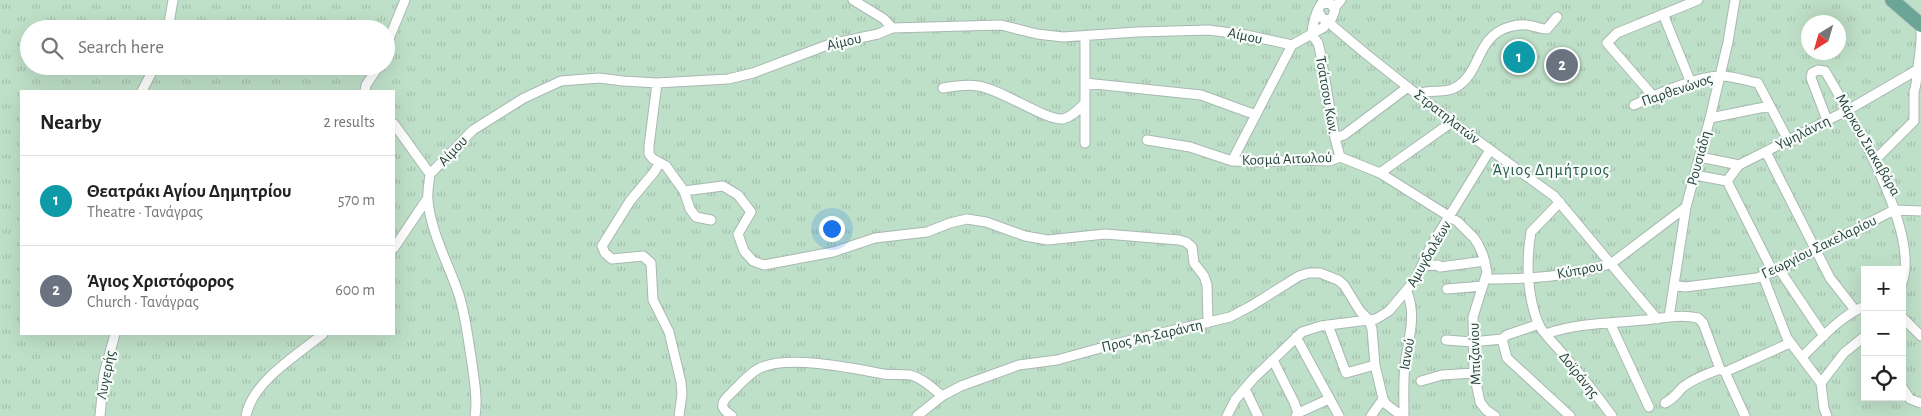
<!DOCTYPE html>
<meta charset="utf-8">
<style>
body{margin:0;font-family:"Alegreya Sans",sans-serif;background:#f2f2f2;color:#222}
.controls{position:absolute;right:15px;bottom:15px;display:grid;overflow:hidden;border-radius:0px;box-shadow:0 5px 20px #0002}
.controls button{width:45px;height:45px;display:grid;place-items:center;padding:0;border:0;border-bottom:1px solid #e0e0e0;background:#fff;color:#222;font:25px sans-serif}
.compass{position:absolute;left:1801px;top:15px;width:45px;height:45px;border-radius:50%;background:#fff;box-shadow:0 5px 20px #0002;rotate:217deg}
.you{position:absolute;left:831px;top:228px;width:18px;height:18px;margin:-12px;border:4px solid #fff;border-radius:50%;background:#1a73e8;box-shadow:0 0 0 8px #1a73e833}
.badge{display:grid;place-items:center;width:32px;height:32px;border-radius:50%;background:#1a73e8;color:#fff;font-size:16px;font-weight:700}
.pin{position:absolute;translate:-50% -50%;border:2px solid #fff;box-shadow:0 1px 5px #0006}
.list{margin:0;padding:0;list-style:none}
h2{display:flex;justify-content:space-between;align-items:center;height:65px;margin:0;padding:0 20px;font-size:21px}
h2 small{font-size:16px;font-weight:400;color:#767676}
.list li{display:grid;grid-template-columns:32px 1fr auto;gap:15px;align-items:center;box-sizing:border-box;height:90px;padding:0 20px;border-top:1px solid #e0e0e0}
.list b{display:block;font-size:19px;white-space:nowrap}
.list p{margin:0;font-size:16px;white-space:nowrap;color:#767676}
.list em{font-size:16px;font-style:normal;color:#767676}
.icon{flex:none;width:28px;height:28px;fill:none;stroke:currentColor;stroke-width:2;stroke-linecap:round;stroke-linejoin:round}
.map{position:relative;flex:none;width:1921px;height:416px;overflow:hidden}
.search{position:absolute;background:#fff;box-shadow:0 5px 20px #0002;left:20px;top:20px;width:375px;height:55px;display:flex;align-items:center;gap:12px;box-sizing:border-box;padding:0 18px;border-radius:28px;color:#767676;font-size:19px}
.panel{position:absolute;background:#fff;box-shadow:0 5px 20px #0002;left:20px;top:90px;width:375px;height:245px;border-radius:0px}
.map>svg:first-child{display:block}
.park{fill:url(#park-tufts);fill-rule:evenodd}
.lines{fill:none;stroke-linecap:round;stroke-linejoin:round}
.street-casing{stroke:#a8b8b2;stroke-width:11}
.primary-casing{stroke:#c2cac8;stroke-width:16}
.street{stroke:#fff;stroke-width:9}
.primary{stroke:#6aa596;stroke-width:14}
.labels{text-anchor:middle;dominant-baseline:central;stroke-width:4.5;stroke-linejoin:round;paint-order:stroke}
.street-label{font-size:15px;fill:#24423a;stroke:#f7fbf9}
.neighbourhood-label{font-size:16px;letter-spacing:1px;fill:#1f5548;stroke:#f7fbf9}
</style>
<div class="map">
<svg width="1921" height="416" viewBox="0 0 1921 416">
<defs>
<pattern id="park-tufts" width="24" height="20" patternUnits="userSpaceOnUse" patternTransform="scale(1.25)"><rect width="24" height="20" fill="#bfe0c8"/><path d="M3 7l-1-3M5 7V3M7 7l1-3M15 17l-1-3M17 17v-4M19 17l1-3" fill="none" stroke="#a4c1ad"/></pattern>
</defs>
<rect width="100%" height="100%" fill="#e6efeb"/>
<path class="park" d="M0 0H1921V416H0ZM1808 22H1838V52H1808ZM29 29H386V66H29ZM21 91H394V334H21ZM1865 270H1902V397H1865Z"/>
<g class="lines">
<g class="street-casing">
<path id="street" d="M853 0 884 19 892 28
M1334 8 1341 0
M1663 14 1691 83
M168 29 173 0
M1312 35 1318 43 1320 51 1335 138 1340 157
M1312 35C1312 25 1316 12 1321 4L1330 3 1335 10 1332 18 1327 20 1322 18 1318 11
M386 46 405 0
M657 83 649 146V154L653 159 666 166 684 191 723 186 738 195 751 212 738 234 744 251 753 261 764 265 833 252 875 238 927 232 950 223 967 219 986 222 1025 236 1048 240 1105 234 1179 240 1186 242 1192 247 1194 263 1204 276 1207 285 1208 323
M1085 83 1201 95 1256 115
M943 88C955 86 967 84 978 86 1001 89 1046 121 1063 119 1072 117 1079 109 1085 103
M142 91 155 66
M365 91 366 85 379 66
M1417 94C1431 88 1445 95 1458 86 1481 71 1477 36 1509 27 1516 25 1525 24 1532 26 1537 27 1541 29 1547 29L1557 17
M1653 96 1607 43 1617 33 1698 0
M1634 105C1655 95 1696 77 1719 76 1731 75 1746 81 1758 83L1788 140
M1710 118 1770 106
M1827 120 1811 78 1812 73 1818 70 1825 71C1851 115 1921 233 1902 283
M394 124 430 174C429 183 427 193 428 201 431 233 449 265 459 295 466 317 468 340 472 363 474 380 478 398 475 416
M1335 138 1344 135 1408 87
M1147 140 1190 147 1232 161 1265 162 1293 160 1330 161 1340 157 1380 173 1458 222 1474 238 1478 244 1483 255 1487 272 1473 317 1474 373 1480 402 1486 410 1495 416
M1085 143V36
M1766 152 1830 278 1855 310
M1700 157 1739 165
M1878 157 1914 121V92L1916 84 1921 42V22
M1232 161 1292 45 1324 27 1327 20 1334 27 1366 54 1452 122 1554 196 1657 319
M659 163 655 171 630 201 602 246 605 253 612 259 643 256 651 263 653 300 669 332 681 382 682 394 679 416
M1380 173 1452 122
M430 174 473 130 524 98 561 81 599 78 623 81 657 83 728 79 753 73 830 44 878 34 892 28 1001 25 1037 34 1063 37 1137 32 1209 30 1246 35 1292 45
M1695 175 1727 181 1739 165 1848 110 1917 70
M1727 181 1773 272
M684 191 690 209 696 217 711 220
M1560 202 1531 232C1526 261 1527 295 1538 323 1543 334 1554 343 1562 353 1579 373 1596 394 1612 416
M394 248 427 199
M1422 266 1438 265 1440 267 1485 261
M1779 269 1824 336
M1763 276 1787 338 1821 383 1824 408 1827 416
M1486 279C1527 279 1572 277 1612 263L1686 207
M1674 285 1685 287 1757 278 1773 272 1894 210 1921 211
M1447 289 1483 286
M1669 317 1686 207 1710 118 1728 42 1735 0
M1902 317 1921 336
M1610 323 1649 407
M1539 324 1507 335 1502 339 1507 358 1570 416
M1328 325 1346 373 1375 365
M1546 334C1577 323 1612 323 1645 320 1662 318 1681 314 1698 318L1703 323 1720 369 1725 372 1745 416
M1296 337 1339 416
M1446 340 1472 342 1502 339
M1802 357C1821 339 1840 316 1865 306
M1273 360 1294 402 1298 413 1296 416
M1725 372 1790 343
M1421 381 1442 375 1474 373
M1821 383 1844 353 1865 336
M1902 387 1910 399 1921 403
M1245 389 1258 416
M1665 403C1675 398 1676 394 1683 387 1694 378 1707 374 1720 369
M1298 413 1329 399
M100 416 104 374 115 334
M246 416C252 382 298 354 323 334
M732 416C723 410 719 406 727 397 737 388 747 375 758 369 785 354 853 368 883 374 892 375 901 374 910 375 922 378 933 388 942 396
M917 416 942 396 961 386 1019 365 1057 360 1115 344 1230 317 1251 306 1299 276 1309 273H1320L1338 280 1344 285 1360 311 1369 320 1372 329 1375 365 1383 399 1386 404 1402 416
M1227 416 1235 400 1253 379 1302 332 1321 326 1376 319 1389 311 1415 280 1431 246 1490 150
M1371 416 1383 399
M1404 416C1404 399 1403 382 1405 365 1408 339 1417 317 1407 292"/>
</g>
<g class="primary-casing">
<path id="primary" d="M1892 0 1921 25"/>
</g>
<use href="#street" class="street"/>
<use href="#primary" class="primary"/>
</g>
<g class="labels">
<g class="street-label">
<text transform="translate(1245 36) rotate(12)">Αίμου</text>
<text transform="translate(844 42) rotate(-13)">Αίμου</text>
<text transform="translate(1677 90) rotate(-19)">Παρθενώνος</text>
<text transform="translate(1327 95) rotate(80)">Τσάτσου Κων.</text>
<text transform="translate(1447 117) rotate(38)">Στρατηλατών</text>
<text transform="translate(1803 133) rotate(-27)">Υψηλάντη</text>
<text transform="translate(1868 145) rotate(60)">Μάρκου Σιακαβάρα</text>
<text transform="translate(453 151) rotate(-47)">Αίμου</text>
<text transform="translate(1699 158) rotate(-75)">Ρουσιάδη</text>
<text transform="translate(1287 159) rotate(-2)">Κοσμά Αιτωλού</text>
<text transform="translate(1819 247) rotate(-26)">Γεωργίου Σακελαρίου</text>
<text transform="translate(1429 254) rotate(-60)">Αμυγδαλέων</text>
<text transform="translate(1580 270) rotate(-11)">Κύπρου</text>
<text transform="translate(1152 336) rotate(-13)">Προς Άη-Σαράντη</text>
<text transform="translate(1407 354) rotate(-80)">Ιανού</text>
<text transform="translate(1475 354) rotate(-92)">Μπιζανίου</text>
<text transform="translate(106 375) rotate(-79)">Λυγερής</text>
<text transform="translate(1579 375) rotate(51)">Δοϊράνης</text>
</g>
<g class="neighbourhood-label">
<text x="1551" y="170">Άγιος Δημήτριος</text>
</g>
</g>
</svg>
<div class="controls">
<button>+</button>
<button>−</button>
<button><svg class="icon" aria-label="locate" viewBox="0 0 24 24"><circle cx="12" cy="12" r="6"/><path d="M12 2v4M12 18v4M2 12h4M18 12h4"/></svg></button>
</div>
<svg class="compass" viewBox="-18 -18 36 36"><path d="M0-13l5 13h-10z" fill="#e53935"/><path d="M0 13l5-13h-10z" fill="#767676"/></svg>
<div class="you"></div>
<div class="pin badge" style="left:1519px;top:57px;background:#0f9aa8">1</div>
<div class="pin badge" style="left:1562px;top:65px;background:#6b7280">2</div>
<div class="search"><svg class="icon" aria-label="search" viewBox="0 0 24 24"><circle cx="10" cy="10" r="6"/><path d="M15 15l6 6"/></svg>Search here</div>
<section class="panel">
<h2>Nearby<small>2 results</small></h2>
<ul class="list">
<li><span class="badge" style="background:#0f9aa8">1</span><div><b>Θεατράκι Αγίου Δημητρίου</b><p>Theatre · Τανάγρας</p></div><em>570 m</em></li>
<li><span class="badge" style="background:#6b7280">2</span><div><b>Άγιος Χριστόφορος</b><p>Church · Τανάγρας</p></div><em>600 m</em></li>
</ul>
</section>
</div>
